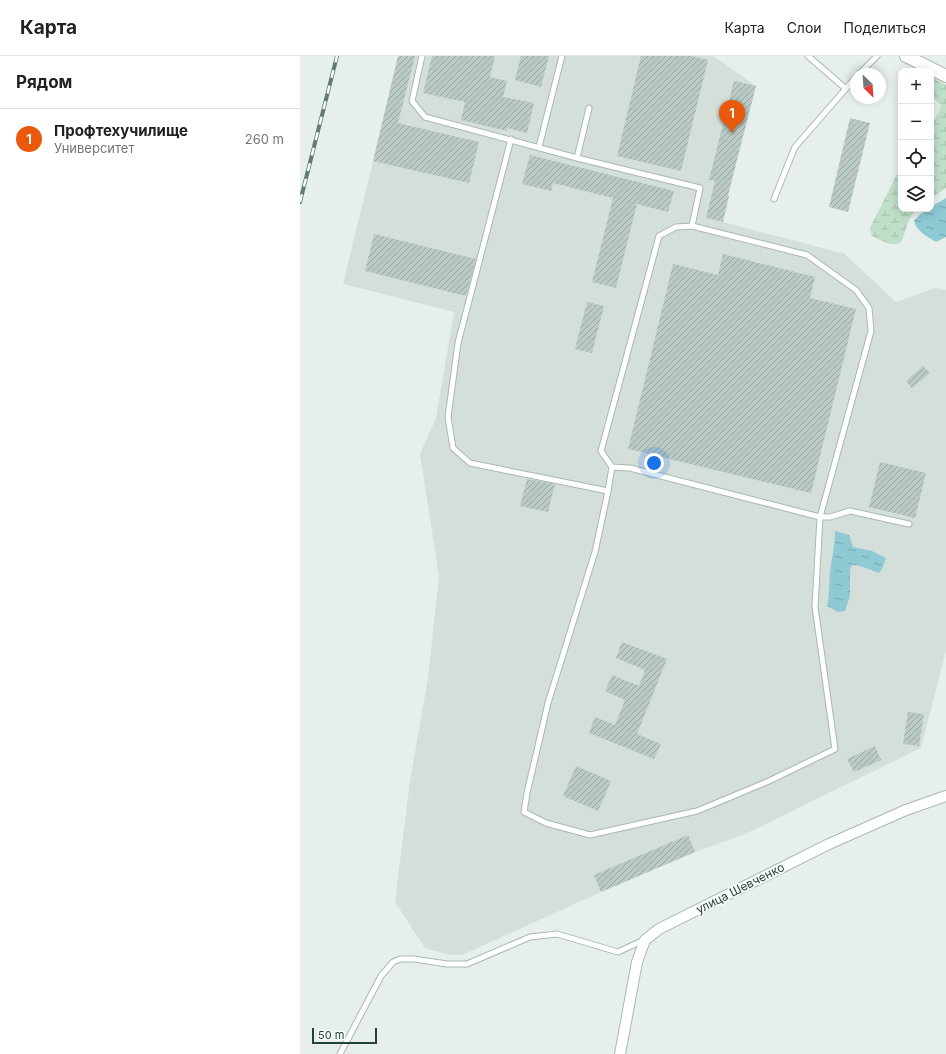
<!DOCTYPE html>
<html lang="ru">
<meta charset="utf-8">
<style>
body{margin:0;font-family:Inter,sans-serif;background:#f6f6f6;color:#202124}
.controls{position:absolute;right:12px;top:12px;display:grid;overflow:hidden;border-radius:8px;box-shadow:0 2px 10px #0003}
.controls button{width:36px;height:36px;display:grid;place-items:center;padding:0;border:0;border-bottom:1px solid #e0e0e0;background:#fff;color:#202124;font:20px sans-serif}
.compass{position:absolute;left:550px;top:12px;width:36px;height:36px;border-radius:50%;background:#fff;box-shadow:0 2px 10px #0003;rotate:155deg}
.scale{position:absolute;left:12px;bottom:10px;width:65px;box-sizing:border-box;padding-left:4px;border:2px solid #24423a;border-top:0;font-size:11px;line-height:14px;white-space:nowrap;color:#24423a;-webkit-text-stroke:3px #f7fbf9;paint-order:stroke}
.you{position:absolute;left:354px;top:407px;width:14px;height:14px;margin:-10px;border:3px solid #fff;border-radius:50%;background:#1a73e8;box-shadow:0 0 0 6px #1a73e833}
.badge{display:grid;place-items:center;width:26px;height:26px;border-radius:50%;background:#ea580c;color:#fff;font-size:13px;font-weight:700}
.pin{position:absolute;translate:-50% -33px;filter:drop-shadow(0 1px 2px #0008)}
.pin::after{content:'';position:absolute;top:21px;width:14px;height:12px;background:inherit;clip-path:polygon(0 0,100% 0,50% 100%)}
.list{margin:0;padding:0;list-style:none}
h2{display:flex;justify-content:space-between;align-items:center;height:52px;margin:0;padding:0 16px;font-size:17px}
h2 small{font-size:13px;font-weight:400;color:#757577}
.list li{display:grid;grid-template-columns:26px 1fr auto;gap:12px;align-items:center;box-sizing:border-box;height:60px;padding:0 16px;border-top:1px solid #e0e0e0}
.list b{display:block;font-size:15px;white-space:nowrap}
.list p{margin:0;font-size:13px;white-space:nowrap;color:#757577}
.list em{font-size:13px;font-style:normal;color:#757577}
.icon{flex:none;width:22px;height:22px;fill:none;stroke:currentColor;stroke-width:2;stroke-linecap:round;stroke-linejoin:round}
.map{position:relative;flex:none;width:646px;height:998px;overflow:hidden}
header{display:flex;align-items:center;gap:24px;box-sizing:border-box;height:56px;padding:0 20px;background:#fff;border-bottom:1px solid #e0e0e0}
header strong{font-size:19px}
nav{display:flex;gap:22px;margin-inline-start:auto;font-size:14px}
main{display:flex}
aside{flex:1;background:#fff}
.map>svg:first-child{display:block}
.built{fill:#d4dfda}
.wetland{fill:url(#wetland-marsh)}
.water{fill:url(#water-ripples)}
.building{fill:url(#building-hatch)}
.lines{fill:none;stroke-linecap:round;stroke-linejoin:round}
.service-casing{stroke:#a8b8b2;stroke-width:7}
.minor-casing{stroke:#a8b8b2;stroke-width:12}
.tertiary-casing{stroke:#a8b8b2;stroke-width:14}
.service{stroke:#fff;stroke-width:5}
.minor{stroke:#fff;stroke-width:10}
.tertiary{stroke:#fff;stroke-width:12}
.rail-casing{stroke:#5f7d75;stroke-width:4}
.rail{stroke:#f7fbf9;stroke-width:2.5;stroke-dasharray:8;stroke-linecap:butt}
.labels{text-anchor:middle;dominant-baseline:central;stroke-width:3.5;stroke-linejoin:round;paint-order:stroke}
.street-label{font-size:12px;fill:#24423a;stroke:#f7fbf9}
</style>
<header>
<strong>Карта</strong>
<nav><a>Карта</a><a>Слои</a><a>Поделиться</a></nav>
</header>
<main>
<aside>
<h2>Рядом<small></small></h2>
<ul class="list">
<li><span class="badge">1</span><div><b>Профтехучилище</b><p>Университет</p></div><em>260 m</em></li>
</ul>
</aside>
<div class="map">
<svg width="646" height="998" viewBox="0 0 646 998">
<defs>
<pattern id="wetland-marsh" width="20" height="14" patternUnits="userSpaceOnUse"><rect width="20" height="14" fill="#bfe0c8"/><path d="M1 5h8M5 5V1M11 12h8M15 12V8" fill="none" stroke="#a4c1ad"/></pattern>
<pattern id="water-ripples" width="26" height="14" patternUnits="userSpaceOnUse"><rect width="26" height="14" fill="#8ec9d4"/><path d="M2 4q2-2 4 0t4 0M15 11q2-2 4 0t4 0" fill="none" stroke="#74a5ad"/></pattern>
<pattern id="building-hatch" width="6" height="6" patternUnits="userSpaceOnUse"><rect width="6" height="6" fill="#bbcac4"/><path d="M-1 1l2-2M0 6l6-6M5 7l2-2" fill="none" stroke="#98a6a0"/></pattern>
</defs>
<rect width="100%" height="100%" fill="#e6efeb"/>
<path class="built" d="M99 0H413L456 30 430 129 423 166 545 198 596 246 635 232 646 234V595L621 692 445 778 395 796 301 836 162 899H150L125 892 95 846 110 725 128 622 139 520 120 398 136 362 154 256 43 228Z"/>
<path class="wetland" d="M631 21 646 29V132L631 142V69L639 56 641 50 640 48 631 40Z
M601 113V153H617C607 162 607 174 601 186 593 192 580 184 572 180L570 172 595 122Z"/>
<path class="water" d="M646 142V181L636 186C628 181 616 175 614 165 618 160 625 153 631 153V151Z
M535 475 549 479 553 491 572 495 586 502 582 513 579 517 560 510 552 509 550 514V540L545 555 538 556 527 550C530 538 529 527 530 515 532 502 535 489 535 475Z"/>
<path class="building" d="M98 0H115L98 67 179 86 169 127 73 105Z
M132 0H195L190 21 207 25 203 41 234 47 227 77 207 72V75L161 64 165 46 123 37Z
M221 0H249L241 31 215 24Z
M341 0H392L408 4 381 115 317 100Z
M434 25 456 30 428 139 429 140 423 166 406 162 415 125 409 124Z
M550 62 570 67 548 156 529 151Z
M230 99 374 135 368 156 337 148 316 232 292 226 313 142 253 127 251 135 222 128Z
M74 178 176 203 166 240 65 215Z
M423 198 515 221 510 242 556 253 511 437 328 393 373 208 418 219Z
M287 246 304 250 292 297 275 293Z
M623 310 630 317 612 332 606 325Z
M580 406 626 417 615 462 569 451Z
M227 423 255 428 248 456 220 450Z
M322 586 367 603 337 678 361 688 354 703 289 677 295 661 315 669 325 644 305 635 312 619 339 630 345 614 316 602Z
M608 656 624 658 619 690 603 688Z
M575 690 581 704 554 716 547 703Z
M276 710 311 725 298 755 263 740Z
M388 779 395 796 301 836 294 819Z"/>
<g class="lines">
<g class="service-casing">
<path id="service" d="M122 0 112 45 125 61 277 102 400 132 392 170 507 199 556 234 569 252 571 275 520 461 515 551 535 693 469 725 397 755 290 779 246 767 224 756 227 737 248 647 295 496 308 435 312 411 301 395 359 180 376 171 392 170
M508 0 545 32
M559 18 577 0
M211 83 158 287 148 361 153 392 170 407 308 435
M239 91 262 0
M277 102 289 52
M474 143 495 91 556 21
M312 411 330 412 520 461H530L550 455 609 468
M40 998 81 920 93 906 100 903H114L147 908H167L230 881 257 878 318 896 344 884"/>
</g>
<g class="minor-casing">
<path id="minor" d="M320 998 337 906 345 884 359 873 529 788 606 754 646 740"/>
</g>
<g class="tertiary-casing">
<path id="tertiary" d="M606 0 646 20"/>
</g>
<use href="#service" class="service"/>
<use href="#minor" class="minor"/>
<use href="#tertiary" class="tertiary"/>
<g class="rail-casing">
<path id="rail" d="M0 146 37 0"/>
</g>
<use href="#rail" class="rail"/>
</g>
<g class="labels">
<g class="street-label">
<text transform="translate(440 832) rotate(-27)">улица Шевченко</text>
</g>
</g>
</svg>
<div class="controls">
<button>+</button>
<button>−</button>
<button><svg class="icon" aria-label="locate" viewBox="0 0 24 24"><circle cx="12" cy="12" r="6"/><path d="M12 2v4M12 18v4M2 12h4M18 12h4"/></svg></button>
<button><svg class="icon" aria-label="layers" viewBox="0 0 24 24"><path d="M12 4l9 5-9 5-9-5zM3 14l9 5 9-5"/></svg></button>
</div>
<svg class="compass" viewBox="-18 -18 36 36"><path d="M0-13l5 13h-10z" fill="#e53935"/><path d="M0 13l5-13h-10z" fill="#757577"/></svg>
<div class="scale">50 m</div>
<div class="you"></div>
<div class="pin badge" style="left:432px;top:77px">1</div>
</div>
</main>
